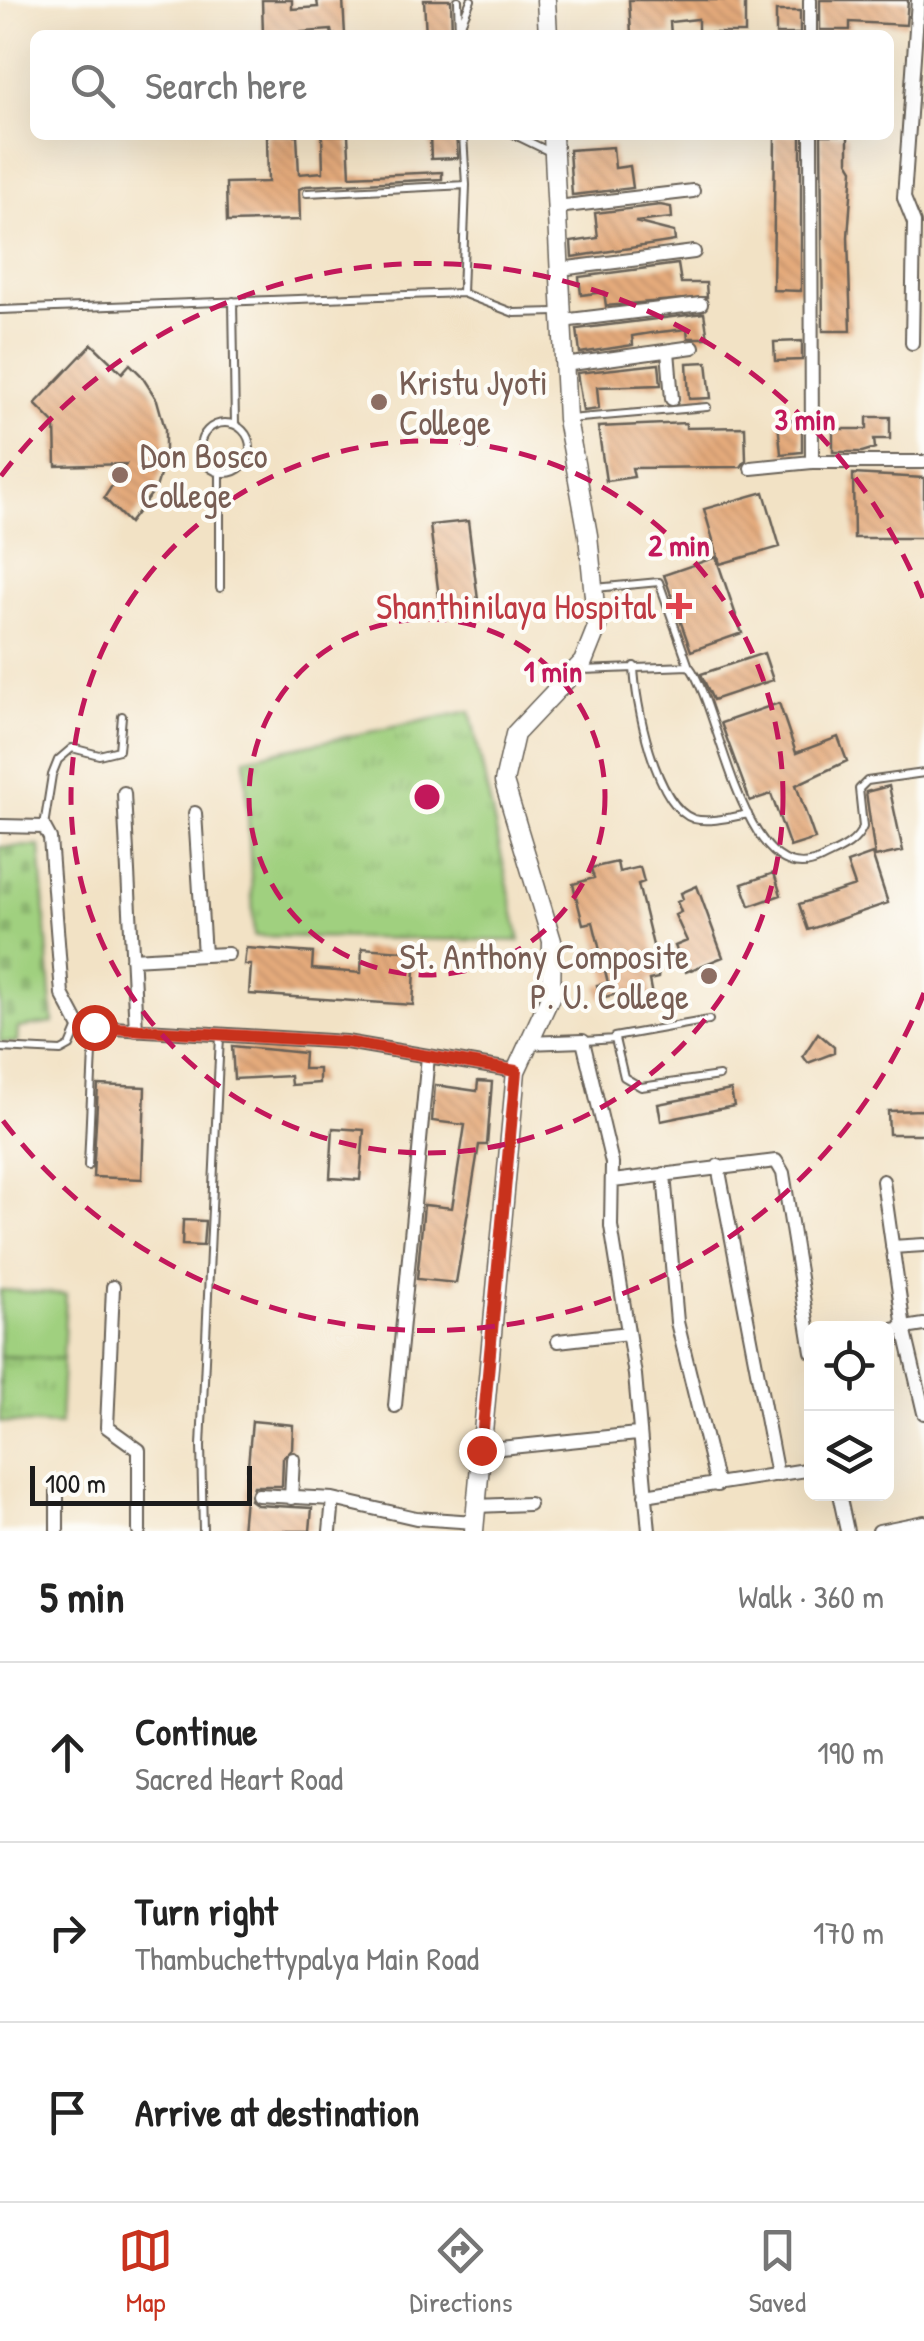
<!DOCTYPE html>
<meta charset="utf-8">
<style>
body{margin:0;font-family:"Patrick Hand",sans-serif;background:#f2f2f2;color:#222}
.controls{position:absolute;right:30px;bottom:30px;display:grid;overflow:hidden;border-radius:15px;box-shadow:0 10px 40px #0002}
.controls button{width:90px;height:90px;display:grid;place-items:center;padding:0;border:0;border-bottom:2px solid #e0e0e0;background:#fff;color:#222;font:50px sans-serif}
.scale{position:absolute;left:30px;bottom:25px;width:222px;box-sizing:border-box;padding-left:10px;border:5px solid #1c1c1c;border-top:0;font-size:28px;line-height:35px;white-space:nowrap;color:#1c1c1c;-webkit-text-stroke:8px #fdfcf7;paint-order:stroke}
.stop{position:absolute;width:30px;height:30px;margin:-22px;border:8px solid #c8321e;border-radius:50%;background:#fff}
.stop.end{background:#c8321e;border-color:#fff;box-shadow:0 2px 10px #0008}
.list{margin:0;padding:0;list-style:none}
h2{display:flex;justify-content:space-between;align-items:center;height:130px;margin:0;padding:0 40px;font-size:42px}
h2 small{font-size:32px;font-weight:400;color:#767676}
.list li{display:grid;grid-template-columns:65px 1fr auto;gap:30px;align-items:center;box-sizing:border-box;height:180px;padding:0 40px;border-top:2px solid #e0e0e0}
.list b{display:block;font-size:38px;white-space:nowrap}
.list p{margin:0;font-size:32px;white-space:nowrap;color:#767676}
.list em{font-size:32px;font-style:normal;color:#767676}
.icon{flex:none;width:55px;height:55px;fill:none;stroke:currentColor;stroke-width:2;stroke-linecap:round;stroke-linejoin:round}
.map{position:relative;flex:none;width:924px;height:1531px;overflow:hidden}
.search{position:absolute;background:#fff;box-shadow:0 10px 40px #0002;left:30px;right:30px;top:30px;height:110px;display:flex;align-items:center;gap:25px;box-sizing:border-box;padding:0 35px;border-radius:15px;color:#767676;font-size:38px}
.sheet{height:670px;background:#fff}
nav{display:flex;justify-content:space-around;align-items:center;box-sizing:border-box;height:140px;border-top:2px solid #e0e0e0;background:#fff;font-size:28px;color:#767676}
nav a{display:grid;justify-items:center;gap:5px}
nav .on{color:#c8321e}
.map>svg:first-child{display:block}
.grass{fill:url(#grass-tufts);stroke:#5e764e;stroke-width:2.5}
.cemetery{fill:url(#cemetery-stones);stroke:#5e764e;stroke-width:2.5}
.pitch{fill:#a0d07f;stroke:#5e764e;stroke-width:2.5}
.building{fill:url(#building-back-hatch)}
.lines{fill:none;stroke-linecap:round;stroke-linejoin:round}
.lane-casing{stroke:#676157;stroke-width:10}
.street-casing{stroke:#676157;stroke-width:16}
.secondary-casing{stroke:#676157;stroke-width:21}
.lane{stroke:#fff;stroke-width:6}
.street{stroke:#fff;stroke-width:12}
.secondary{stroke:#fff;stroke-width:18}
.route{stroke:#c8321e;stroke-width:12}
.ring{fill:none;stroke:#c2185b;stroke-width:5;stroke-dasharray:18 12}
.education-dot{fill:#8d6e63;stroke:#fdfcf7;stroke-width:4}
.health-dot{fill:#e0444e;stroke:#fdfcf7;stroke-width:4}
.labels{text-anchor:middle;dominant-baseline:central;stroke-width:8;stroke-linejoin:round;paint-order:stroke}
.education-label{font-size:35px;fill:#785e54;stroke:#fdfcf7;text-anchor:start}
.health-label{font-size:35px;fill:#be3a42;stroke:#fdfcf7;text-anchor:end}
.centre{fill:#c2185b;stroke:#fdfcf7;stroke-width:5}
.ring-label{font-size:30px;text-anchor:middle;font-weight:bold;fill:#c2185b;stroke:#fdfcf7;stroke-width:8;stroke-linejoin:round;paint-order:stroke}
</style>
<div class="map">
<svg width="924" height="1531" viewBox="0 0 924 1531">
<defs>
<pattern id="grass-tufts" width="24" height="20" patternUnits="userSpaceOnUse" patternTransform="scale(2.5)"><rect width="24" height="20" fill="#a0d07f"/><path d="M3 7l-1-3M5 7V3M7 7l1-3M15 17l-1-3M17 17v-4M19 17l1-3" fill="none" stroke="#89b26d"/></pattern>
<pattern id="cemetery-stones" width="16" height="16" patternUnits="userSpaceOnUse" patternTransform="scale(2.5)"><rect width="16" height="16" fill="#a0d07f"/><path d="M2 7V4a2 2 0 0 1 4 0v3zM10 15v-3a2 2 0 0 1 4 0v3z" fill="#89b26d"/></pattern>
<pattern id="building-back-hatch" width="6" height="6" patternUnits="userSpaceOnUse" patternTransform="scale(2.5)"><rect width="6" height="6" fill="#e4aa7c"/><path d="M-1 5l2 2M0 0l6 6M5-1l2 2" fill="none" stroke="#c3926b"/></pattern>
</defs>
<rect width="100%" height="100%" fill="#fdfcf7"/>
<filter id="ink" filterUnits="userSpaceOnUse"><feTurbulence type="fractalNoise" baseFrequency=".01" numOctaves="2"/><feDisplacementMap in="SourceGraphic" scale="20" xChannelSelector="R" yChannelSelector="G"/><feConvolveMatrix kernelMatrix="1 2 1 2 8 2 1 2 1" color-interpolation-filters="sRGB"/></filter>
<filter id="wash" filterUnits="userSpaceOnUse"><feTurbulence type="fractalNoise" baseFrequency=".0048" numOctaves="4" result="noise"/><feDisplacementMap in="SourceGraphic" scale="40" xChannelSelector="R" yChannelSelector="G"/><feGaussianBlur stdDeviation="2.25" result="paint"/><feColorMatrix in="noise" values="0 0 0 0 0 0 0 0 0 0 0 0 0 0 0 0 0 1.4 0 .05"/><feComposite in="paint" operator="in"/></filter>
<g filter="url(#wash)">
<rect width="100%" height="100%" fill="#f2e2c5"/>
<path class="grass" d="M470 711 520 941 254 936 245 758Z
M0 1356 63 1359 60 1425 0 1422Z"/>
<path class="cemetery" d="M40 846 53 1023 18 1028 17 1043 0 1042V847Z"/>
<path class="pitch" d="M0 1290 66 1294 63 1359 0 1356Z"/>
<g id="blocks">
<path class="building" d="M262 0H292V9L318 7 317 0H343L345 35H332L331 30 263 35Z
M424 0H451L452 35H426Z
M629 0H745V33H698V19L670 22 671 35 631 34Z
M820 0H908L906 25 850 22V30H820Z
M776 11H800V34H776Z
M267 135H297L299 174 323 172 322 135H348L350 176 442 172V179L306 186 299 189 300 220 227 222 226 183 268 182Z
M430 135H456L458 158 431 159Z
M775 135H801V291L773 290Z
M821 135H848V161L853 169 848 237 851 331H823Z
M613 147 615 168 630 166 633 188 572 195 569 150Z
M660 205 671 207 672 218 635 222 674 232 675 241 572 257 571 242 598 238 595 213Z
M678 264 681 283H706L707 297 606 306 604 292 581 295 579 277Z
M704 313 708 338H688L687 329 651 333 632 336 633 345 580 353 577 329Z
M802 341V360L775 361 774 342Z
M92 344 122 373 130 364 141 375 157 400 165 429V459L156 488 129 523 104 498 126 464 56 466 55 424 35 404Z
M707 362 711 398 689 399 687 363Z
M659 364 661 385 597 387 599 409 583 411 577 373Z
M867 417H890V439H874L875 448 862 452H833V429H867Z
M802 419V452L781 454 778 422Z
M686 423V428L745 427 746 460 741 467 632 468 634 477 606 481 598 427Z
M853 474 924 478V538H854Z
M764 492 780 547 720 564 704 509Z
M468 521 479 608 441 613 430 525Z
M716 557 742 633 691 651 664 575Z
M764 653 773 680 713 700 701 674Z
M779 703 796 753 838 737 847 761 796 785 815 839 790 847 771 794 750 801 721 723Z
M889 786 903 851 875 857 866 792Z
M872 854 888 903 808 930 799 904 855 886 847 863Z
M617 862 619 872 640 867 644 882 638 884 659 970 658 978 649 980 653 1001 626 1008 622 993 600 998 597 985 608 983 593 922 583 924 573 884 594 878 591 868Z
M774 873 781 895 750 906 742 884Z
M697 886 723 957 686 972 675 946 687 941 675 915 681 912 677 902 683 899 681 893Z
M246 948 313 953 312 969 361 973 362 948 416 952 413 1005 249 994 251 965H244Z
M818 1033 834 1047V1053L808 1063 803 1056Z
M232 1046 304 1053 303 1069H319V1083L291 1085 290 1076 234 1079Z
M478 1081 492 1082 487 1145H479L456 1283 417 1279 424 1205 452 1208 465 1125 432 1121 435 1085 477 1091Z
M98 1085 145 1087 142 1179 93 1177Z
M731 1090 734 1106 661 1121 658 1104Z
M924 1110V1134H889L888 1111Z
M333 1128 364 1130 360 1180 330 1178Z
M183 1220 205 1221 203 1246 182 1245Z
M252 1421 293 1425 292 1449 283 1458 282 1486H254L250 1500 257 1505 312 1508 310 1531H242Z"/>
</g>
</g>
<g filter="url(#ink)">
<use href="#blocks" fill-opacity="0" stroke="#676157" stroke-width="2.5"/>
<g class="lines">
<g class="lane-casing">
<path id="lane" d="M458 0 459 35
M460 26 471 0
M515 135 548 151
M307 193 466 185 463 135
M462 293 514 313 557 312
M233 301 235 425
M0 310 462 293 466 185
M569 419 707 407
M200 448a25 25 0 1 1 50 0a25 25 0 1 1-50 0Z
M220 473V588
M595 588 659 582 688 664
M634 666C635 701 655 807 694 819 709 823 732 817 748 814
M582 670 689 666C720 704 743 897 821 859 839 850 855 845 863 827L859 789 867 781 924 773
M44 826 52 775 58 760 72 748 99 755 119 750 122 716
M614 1037 709 1020
M585 1041 615 1039 624 1077 641 1087 719 1076
M0 1048 61 1051 70 1046 78 1027
M88 1166 94 1028
M203 1531 201 1446 220 1036"/>
</g>
<g class="street-casing">
<path id="street" d="M810 0V35
M811 135 812 462
M557 207 693 191
M560 269 694 252
M562 321 701 304
M912 343 914 223 904 198 918 0
M668 351 672 399
M564 365 693 347
M751 468 812 462H924
M124 793 136 1030
M0 826 44 827 50 838 62 994 79 1026 346 1042 516 1071
M204 955 228 954
M132 959 204 955 195 813
M527 1043 583 1041 612 1163 611 1226 635 1375 649 1531
M718 1166 777 1475
M664 1174 677 1322 717 1485
M613 1181 776 1161 783 1173 812 1352
M883 1181 904 1328 924 1413
M892 1247 924 1245
M113 1287 107 1427 139 1450V1531
M886 1331 924 1325
M558 1341 628 1333
M395 1406 428 1056
M481 1450 637 1434
M839 1494 847 1531
M258 1495 333 1499 416 1518 475 1522
M645 1495 812 1469
M291 1498 293 1459
M476 1506 529 1504
M57 1531V1489
M330 1531 333 1499
M879 1531 924 1522"/>
</g>
<g class="secondary-casing">
<path id="secondary" d="M546 0 548 35
M474 1531 516 1071 551 995 552 941 504 782 515 734 583 662 597 627 588 535 567 419 553 135"/>
</g>
<use href="#lane" class="lane"/>
<use href="#street" class="street"/>
<use href="#secondary" class="secondary"/>
</g>
</g>
<g class="lines" filter="url(#ink)">
<path class="route" d="M94 1027 346 1042 516 1071 481 1450"/>
</g>
<g class="ring">
<circle cx="427" cy="797" r="178"/>
<circle cx="427" cy="797" r="356"/>
<path d="M924 993A534 534 0 0 1 1 1118M1 476A534 534 0 0 1 924 601"/>
</g>
<g class="education-dot">
<circle cx="379" cy="402" r="10"/>
<circle cx="120" cy="475" r="10"/>
<circle cx="709" cy="976" r="10"/>
</g>
<path class="health-dot" d="M674 591h10v10h10v10h-10v10h-10v-10h-10v-10h10z"/>
<g class="labels">
<g class="education-label">
<text x="399" y="382">Kristu Jyoti<tspan x="399" dy="40">College</tspan></text>
<text x="140" y="455">Don Bosco<tspan x="140" dy="40">College</tspan></text>
<text x="689" y="956" text-anchor="end">St. Anthony Composite<tspan x="689" dy="40">P. U. College</tspan></text>
</g>
<g class="health-label">
<text x="656" y="606">Shanthinilaya Hospital</text>
</g>
</g>
<circle cx="427" cy="797" r="15" class="centre"/>
<g class="ring-label">
<text x="805" y="430">3 min</text>
<text x="679" y="556">2 min</text>
<text x="553" y="682">1 min</text>
</g>
</svg>
<div class="controls">
<button><svg class="icon" aria-label="locate" viewBox="0 0 24 24"><circle cx="12" cy="12" r="6"/><path d="M12 2v4M12 18v4M2 12h4M18 12h4"/></svg></button>
<button><svg class="icon" aria-label="layers" viewBox="0 0 24 24"><path d="M12 4l9 5-9 5-9-5zM3 14l9 5 9-5"/></svg></button>
</div>
<div class="scale">100 m</div>
<div class="stop" style="left:94px;top:1027px"></div>
<div class="stop end" style="left:481px;top:1450px"></div>
<div class="search"><svg class="icon" aria-label="search" viewBox="0 0 24 24"><circle cx="10" cy="10" r="6"/><path d="M15 15l6 6"/></svg>Search here</div>
</div>
<section class="sheet">
<h2>5 min<small>Walk · 360 m</small></h2>
<ul class="list">
<li><svg class="icon" aria-label="ahead" viewBox="0 0 24 24"><path d="M12 20V5M6 11l6-6 6 6"/></svg><div><b>Continue</b><p>Sacred Heart Road</p></div><em>190 m</em></li>
<li><svg class="icon" aria-label="right" viewBox="0 0 24 24"><path d="M7 20v-9h11M14 6l5 5-5 5"/></svg><div><b>Turn right</b><p>Thambuchettypalya Main Road</p></div><em>170 m</em></li>
<li><svg class="icon" aria-label="arrive" viewBox="0 0 24 24"><path d="M6 21V4h12l-3 4 3 4H6"/></svg><div><b>Arrive at destination</b></div></li>
</ul>
</section>
<nav>
<a class="on"><svg class="icon" aria-label="map" viewBox="0 0 24 24"><path d="M3 6l6-2 6 2 6-2v14l-6 2-6-2-6 2zM9 4v14M15 6v14"/></svg>Map</a>
<a><svg class="icon" aria-label="directions" viewBox="0 0 24 24"><path d="M12 3l9 9-9 9-9-9zM9 14v-3h6M13 9l2 2-2 2"/></svg>Directions</a>
<a><svg class="icon" aria-label="saved" viewBox="0 0 24 24"><path d="M7 4h10v16l-5-4-5 4z"/></svg>Saved</a>
</nav>
